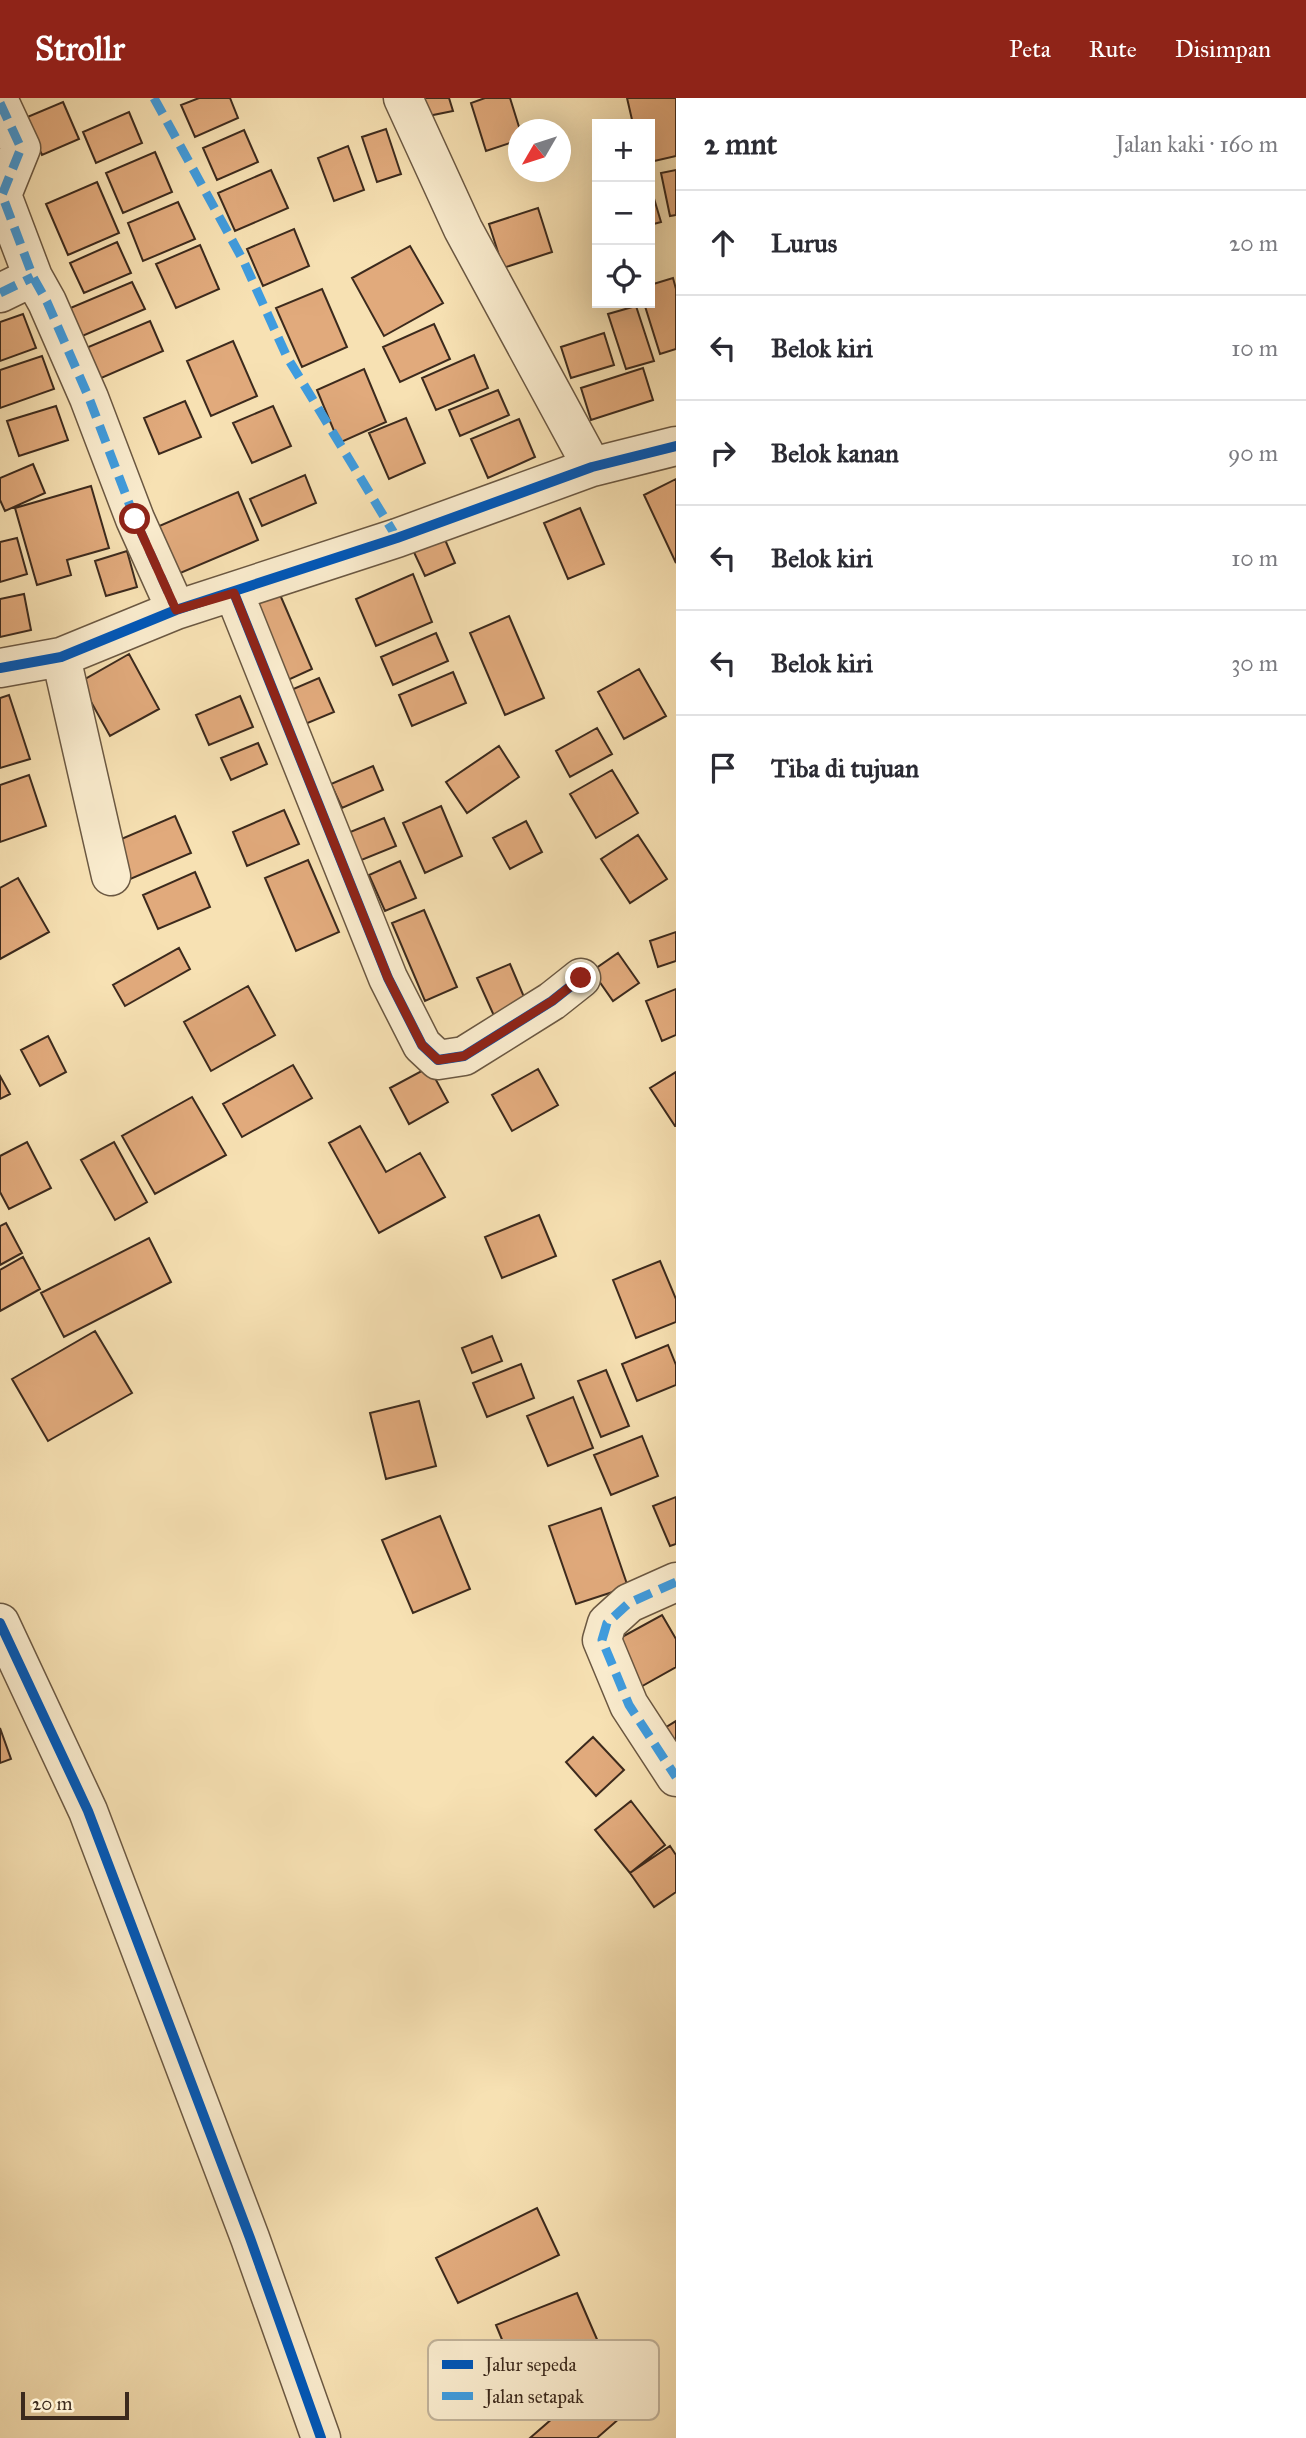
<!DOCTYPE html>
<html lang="id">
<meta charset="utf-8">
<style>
body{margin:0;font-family:"IM FELL Great Primer",serif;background:#f2f2f3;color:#2b2b33}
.controls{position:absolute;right:21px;top:21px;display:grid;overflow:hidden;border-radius:0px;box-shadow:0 7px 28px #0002}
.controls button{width:63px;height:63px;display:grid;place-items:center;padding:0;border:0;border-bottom:2px solid #e1e1e2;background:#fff;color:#2b2b33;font:35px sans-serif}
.compass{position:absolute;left:508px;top:21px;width:63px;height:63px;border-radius:50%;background:#fff;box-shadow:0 7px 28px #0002;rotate:231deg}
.scale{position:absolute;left:21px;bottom:18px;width:108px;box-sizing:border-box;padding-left:7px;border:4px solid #3c2a1d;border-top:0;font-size:19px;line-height:24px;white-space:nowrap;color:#3c2a1d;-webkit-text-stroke:5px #faecce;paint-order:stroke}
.stop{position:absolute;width:21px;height:21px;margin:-16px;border:5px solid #8f2418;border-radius:50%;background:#fff}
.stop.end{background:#8f2418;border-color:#fff;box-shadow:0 2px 7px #0008}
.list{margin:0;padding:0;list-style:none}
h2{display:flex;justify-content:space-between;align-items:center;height:91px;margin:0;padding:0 28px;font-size:30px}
h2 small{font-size:23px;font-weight:400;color:#7c7c81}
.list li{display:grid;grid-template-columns:46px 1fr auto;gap:21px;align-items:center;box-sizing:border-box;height:105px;padding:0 28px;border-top:2px solid #e1e1e2}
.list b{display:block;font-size:26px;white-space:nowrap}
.list em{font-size:23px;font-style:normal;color:#7c7c81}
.icon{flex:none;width:38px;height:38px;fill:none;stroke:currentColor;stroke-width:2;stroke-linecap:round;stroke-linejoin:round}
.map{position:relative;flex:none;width:676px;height:2340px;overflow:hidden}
header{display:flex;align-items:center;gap:42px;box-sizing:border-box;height:98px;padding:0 35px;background:#8f2418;color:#fff}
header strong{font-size:33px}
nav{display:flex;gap:38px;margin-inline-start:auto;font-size:24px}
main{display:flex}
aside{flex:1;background:#fff}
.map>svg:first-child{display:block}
.building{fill:#e1aa7c;stroke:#3c2a1d;stroke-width:2}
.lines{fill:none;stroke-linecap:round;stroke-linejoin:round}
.minor-casing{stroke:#6b5842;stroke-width:41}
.minor{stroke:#faecce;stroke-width:38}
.quiet{stroke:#3f9cdf;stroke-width:9;stroke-dasharray:18 9;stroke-linecap:butt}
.cycleway-casing{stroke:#faecce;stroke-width:15}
.cycleway{stroke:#0057b8;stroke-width:10}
.route{stroke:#8f2418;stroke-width:9}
.key{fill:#faecce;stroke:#c1b299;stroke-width:2}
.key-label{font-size:19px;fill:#3c2a1d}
</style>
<header>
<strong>Strollr</strong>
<nav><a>Peta</a><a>Rute</a><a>Disimpan</a></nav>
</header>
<main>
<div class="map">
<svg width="676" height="2340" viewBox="0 0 676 2340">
<rect width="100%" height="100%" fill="#f7e1b3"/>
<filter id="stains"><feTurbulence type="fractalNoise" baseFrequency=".00286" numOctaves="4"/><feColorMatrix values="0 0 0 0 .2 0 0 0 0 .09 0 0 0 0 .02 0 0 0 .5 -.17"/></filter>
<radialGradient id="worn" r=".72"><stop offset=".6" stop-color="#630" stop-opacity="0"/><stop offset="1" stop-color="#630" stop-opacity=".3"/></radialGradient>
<path class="building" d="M199 0H230L238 20 195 39 181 7Z
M420 0H449L453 13 428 18Z
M485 0H510L520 32 519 42 486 53 471 5Z
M627 0H676V58L650 64V26H633Z
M63 4 79 41 42 57 25 20Z
M129 14 142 45 96 65 83 34Z
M386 31 401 76 377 84 362 39Z
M244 32 258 64 217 82 203 50Z
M348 48 364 92 334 103 318 60Z
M155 54 172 94 123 115 106 75Z
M271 72 288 110 235 133 218 95Z
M676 72V117L670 118 661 75Z
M97 84 119 135 68 157 46 106Z
M650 87 661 124 650 127Z
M178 104 195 141 143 163 128 125Z
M538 110 552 154 503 170 489 126Z
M294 131 309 168 263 188 247 151Z
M117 144 131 175 84 195 70 165Z
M200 147 219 191 176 210 156 166Z
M410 148 443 205 384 238 352 180Z
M673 180 676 191V251L660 256 644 205H650V187Z
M132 184 145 211 80 239 68 211Z
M322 191 347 249 302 269 276 210Z
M636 208 654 263 626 271 608 216Z
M23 216 36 250 0 263V224Z
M150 223 163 253 99 281 86 250Z
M434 226 450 261 400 284 383 249Z
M604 235 614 267 571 280 561 249Z
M233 243 257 298 211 318 187 263Z
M474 257 488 290 436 312 422 280Z
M42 258 54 291 0 310V272Z
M643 270 653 302 591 322 581 290Z
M364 271 386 324 339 345 317 292Z
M498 292 509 317 460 338 449 312Z
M185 303 201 339 159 356 144 320Z
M56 308 68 342 19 358 7 323Z
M273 308 291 348 252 365 233 325Z
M406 320 425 365 389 381 369 335Z
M519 321 535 359 488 380 471 341Z
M33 366 45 395 5 413 0 402V380Z
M305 377 316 405 262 428 250 401Z
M676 381V465L644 397Z
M91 388 109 450 67 462 71 477 37 487 15 410Z
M238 394 258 442 178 476 157 429Z
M580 410 604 466 568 481 544 425Z
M443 437 455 465 425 478 412 450Z
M17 440 27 476 0 484V444Z
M127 453 137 489 106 498 95 463Z
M413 476 432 524 376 548 356 501Z
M278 492 312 571 277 587 243 508Z
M24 496 31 532 0 539V501Z
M509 518 544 600 505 617 470 535Z
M436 535 448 563 393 587 381 559Z
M129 556 159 611 110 638 80 584Z
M639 571 666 618 624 641 598 594Z
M453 574 466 605 412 628 399 597Z
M319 580 334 614 298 629 284 595Z
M9 597 30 661 0 670V600Z
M240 598 253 629 209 647 196 617Z
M597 630 612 656 570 679 556 653Z
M258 645 267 666 231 682 221 660Z
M499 648 519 679 467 715 446 684Z
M373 668 383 692 342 710 331 686Z
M612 672 638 715 596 740 570 696Z
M29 677 46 728 0 744V687Z
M441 708 462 758 425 775 403 725Z
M284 712 299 746 247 768 233 734Z
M175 718 191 755 128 782 112 745Z
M384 720 396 748 354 765 343 737Z
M526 723 542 754 510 771 493 740Z
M638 737 667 781 630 805 601 761Z
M308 762 339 834 296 853 265 780Z
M400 763 416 800 385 813 369 777Z
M195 774 210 809 158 831 143 797Z
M18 780 49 834 0 861V790Z
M424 812 457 889 425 903 392 825Z
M676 834V863L658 869 650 843Z
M179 850 190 871 125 908 113 887Z
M618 855 639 885 613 903 592 873Z
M510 866 527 906 495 920 477 880Z
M248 888 275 937 211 973 184 924Z
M676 891V937L662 943 646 903Z
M48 938 66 974 40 988 21 952Z
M293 967 312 1000 242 1039 223 1006Z
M429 969 448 1004 409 1026 390 990Z
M538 971 558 1007 512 1033 492 997Z
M676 974V1028H675L650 990Z
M0 978 10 996 0 1001Z
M192 999 226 1057 155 1096 122 1038Z
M360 1028 386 1074 420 1055 445 1099 379 1135 329 1045Z
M27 1044 51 1090 9 1111 0 1094V1058Z
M114 1044 147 1104 115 1122 81 1062Z
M539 1117 556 1158 502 1180 485 1139Z
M6 1125 22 1155 0 1167V1128Z
M149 1140 171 1184 64 1239 41 1195Z
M23 1159 40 1191 0 1213V1172Z
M660 1163 676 1201V1224L636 1240 613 1182Z
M95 1233 132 1295 48 1343 12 1281Z
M492 1238 502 1263 472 1275 462 1250Z
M668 1247 676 1267V1287L637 1303 622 1266Z
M521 1266 534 1300 487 1319 473 1285Z
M606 1272 629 1328 601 1339 578 1283Z
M573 1299 593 1350 548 1368 527 1318Z
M419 1303 436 1368 386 1381 370 1315Z
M642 1338 658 1378 611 1397 594 1357Z
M676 1399V1446L670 1448 653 1408Z
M601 1410 628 1489 576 1506 549 1428Z
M440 1418 470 1491 413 1515 382 1442Z
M662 1517 676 1541V1569L637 1591 611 1545Z
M676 1623V1652L663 1631Z
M0 1630 11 1661 0 1665Z
M593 1639 624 1672 596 1698 566 1664Z
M631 1703 665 1747 630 1775 595 1732Z
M670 1748 676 1757V1794L654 1809 630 1775Z
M537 2110 559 2157 458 2205 436 2160Z
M577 2195 599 2246 517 2278 496 2227Z
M599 2280 628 2313 597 2340H530Z"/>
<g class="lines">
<g class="minor-casing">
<path id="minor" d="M403 0 463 131 592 369
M0 5 21 50 2 97 33 179 47 204 89 300 135 421 176 512
M0 195 33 179
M234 495 388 880 422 947 438 962 464 958 552 903 581 880
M61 559 111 778
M0 570 61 559 176 512 397 440 592 369 676 348
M676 1484 629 1505 607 1525 602 1542 629 1607 676 1679
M0 1525 88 1713 250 2140 321 2340"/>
</g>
<use href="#minor" class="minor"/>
<path class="quiet" d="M154 0 244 164 287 259 397 440
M0 5 21 50 2 97 33 179 47 204 89 300 135 421 176 512
M0 195 33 179
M676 1484 629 1505 607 1525 602 1542 629 1607 676 1679"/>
<g class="cycleway-casing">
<path id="cycleway" d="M234 495 388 880 422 947 438 962 464 958 552 903 581 880
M0 570 61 559 176 512 397 440 592 369 676 348
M0 1525 88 1713 250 2140 321 2340"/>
</g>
<use href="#cycleway" class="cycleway"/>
</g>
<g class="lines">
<path class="route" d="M135 421 176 512 234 495 388 880 422 947 438 962 464 958 552 903 581 880"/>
</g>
<rect x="428" y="2242" width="231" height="80" rx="10" class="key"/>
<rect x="442" y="2262" width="31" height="9" fill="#0057b8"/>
<rect x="442" y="2294" width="31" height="8" fill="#3f9cdf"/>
<g class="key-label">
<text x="485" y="2273">Jalur sepeda</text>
<text x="485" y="2305">Jalan setapak</text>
</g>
<rect width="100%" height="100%" filter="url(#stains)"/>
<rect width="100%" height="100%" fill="url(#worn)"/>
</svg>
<div class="controls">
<button>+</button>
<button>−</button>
<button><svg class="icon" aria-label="locate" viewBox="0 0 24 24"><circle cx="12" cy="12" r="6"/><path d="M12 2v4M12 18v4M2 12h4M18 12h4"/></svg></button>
</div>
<svg class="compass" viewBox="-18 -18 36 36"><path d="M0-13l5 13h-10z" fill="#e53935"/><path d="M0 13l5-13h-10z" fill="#7c7c81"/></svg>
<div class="scale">20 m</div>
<div class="stop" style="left:135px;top:421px"></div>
<div class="stop end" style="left:581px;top:880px"></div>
</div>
<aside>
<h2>2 mnt<small>Jalan kaki · 160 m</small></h2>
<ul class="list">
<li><svg class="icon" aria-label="ahead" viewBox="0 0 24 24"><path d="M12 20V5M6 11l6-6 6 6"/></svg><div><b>Lurus</b></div><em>20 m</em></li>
<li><svg class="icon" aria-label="left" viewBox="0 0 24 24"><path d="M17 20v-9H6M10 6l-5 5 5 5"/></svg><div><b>Belok kiri</b></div><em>10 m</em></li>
<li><svg class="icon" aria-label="right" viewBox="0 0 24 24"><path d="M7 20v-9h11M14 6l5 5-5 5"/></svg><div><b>Belok kanan</b></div><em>90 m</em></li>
<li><svg class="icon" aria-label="left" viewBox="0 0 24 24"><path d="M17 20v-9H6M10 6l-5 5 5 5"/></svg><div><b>Belok kiri</b></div><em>10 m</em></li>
<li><svg class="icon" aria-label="left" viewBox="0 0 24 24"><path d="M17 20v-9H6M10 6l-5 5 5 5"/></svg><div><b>Belok kiri</b></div><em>30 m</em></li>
<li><svg class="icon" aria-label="arrive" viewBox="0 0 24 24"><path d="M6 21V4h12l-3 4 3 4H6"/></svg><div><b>Tiba di tujuan</b></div></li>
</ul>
</aside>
</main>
